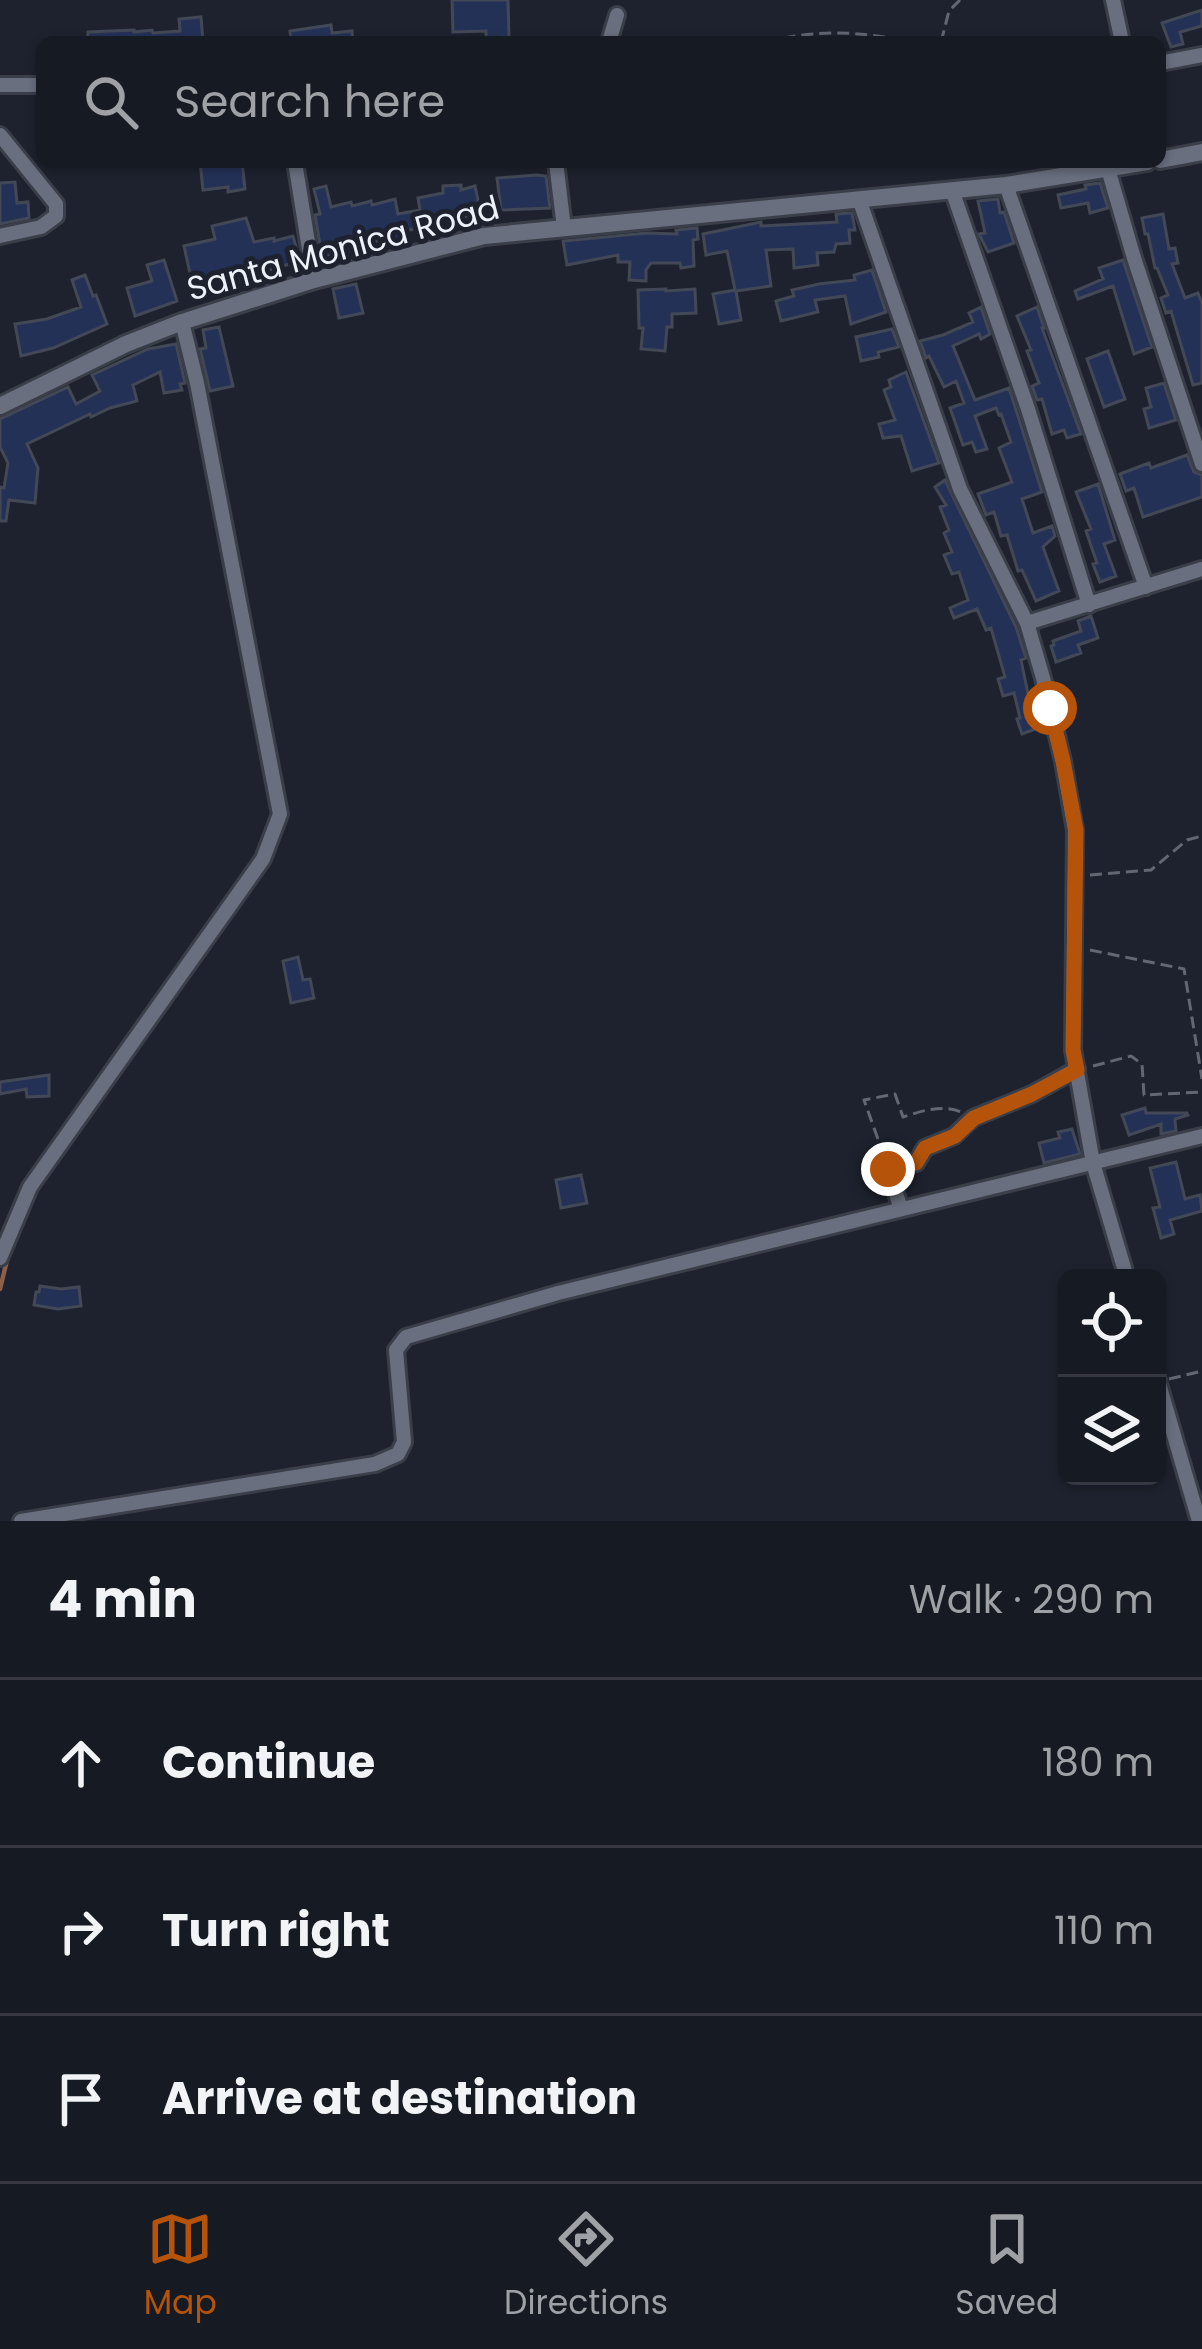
<!DOCTYPE html>
<meta charset="utf-8">
<style>
body{margin:0;font-family:Poppins,sans-serif;background:#23272f;color:#f1f3f6}
.controls{position:absolute;right:36px;bottom:36px;display:grid;overflow:hidden;border-radius:18px;box-shadow:0 3px 9px #0004}
.controls button{width:108px;height:108px;display:grid;place-items:center;padding:0;border:0;border-bottom:3px solid #353840;background:#161a22;color:#f1f3f6;font:60px sans-serif}
.stop{position:absolute;width:36px;height:36px;margin:-27px;border:9px solid #b45309;border-radius:50%;background:#fff}
.stop.end{background:#b45309;border-color:#fff;box-shadow:0 3px 12px #0008}
.list{margin:0;padding:0;list-style:none}
h2{display:flex;justify-content:space-between;align-items:center;height:156px;margin:0;padding:0 48px;font-size:51px}
h2 small{font-size:39px;font-weight:400;color:#9ea1a5}
.list li{display:grid;grid-template-columns:78px 1fr auto;gap:36px;align-items:center;box-sizing:border-box;height:168px;padding:0 48px;border-top:3px solid #353840}
.list b{display:block;font-size:45px;white-space:nowrap}
.list em{font-size:39px;font-style:normal;color:#9ea1a5}
.icon{flex:none;width:66px;height:66px;fill:none;stroke:currentColor;stroke-width:2;stroke-linecap:round;stroke-linejoin:round}
.map{position:relative;flex:none;width:1202px;height:1521px;overflow:hidden}
.search{position:absolute;background:#161a22;box-shadow:0 3px 9px #0004;left:36px;right:36px;top:36px;height:132px;display:flex;align-items:center;gap:30px;box-sizing:border-box;padding:0 42px;border-radius:18px;color:#9ea1a5;font-size:45px}
.sheet{height:660px;background:#161a22}
nav{display:flex;justify-content:space-around;align-items:center;box-sizing:border-box;height:168px;border-top:3px solid #353840;background:#161a22;font-size:33px;color:#9ea1a5}
nav a{display:grid;justify-items:center;gap:6px}
nav .on{color:#b45309}
.map>svg:first-child{display:block}
.lines{fill:none;stroke-linecap:round;stroke-linejoin:round}
.stream{stroke:#8d5f49;stroke-width:4.5}
.building{fill:#243157;stroke:#434856;stroke-width:3}
.minor-casing{stroke:#3a3e48;stroke-width:20}
.tertiary-casing{stroke:#3a3e48;stroke-width:22}
.path{stroke:#626772;stroke-width:3;stroke-dasharray:12 6;stroke-linecap:butt}
.minor{stroke:#696f7e;stroke-width:14}
.tertiary{stroke:#696f7e;stroke-width:16}
.route{stroke:#b45309;stroke-width:15}
.labels{text-anchor:middle;dominant-baseline:central;stroke-width:10;stroke-linejoin:round;paint-order:stroke}
.street-label{font-size:33px;fill:#edf1fa;stroke:#1d222e}
</style>
<div class="map">
<svg width="1202" height="1521" viewBox="0 0 1202 1521">
<rect width="100%" height="100%" fill="#1d222e"/>
<g class="lines">
<path class="stream" d="M0 1289 8 1256"/>
</g>
<path class="building" d="M452 0H508L509 37 486 38V31L453 32Z
M1202 10V26L1180 32 1183 44 1171 47 1162 23Z
M201 17 203 42H87L88 32 134 30V32L152 30 153 33 180 31 179 19Z
M331 25 332 33 352 31 353 42H291L290 31Z
M200 162H242L245 189 228 192V187L203 190Z
M536 175 546 176 550 208 501 210 497 178Z
M15 182 17 203 28 202 29 218 0 224V183Z
M1100 183 1108 208 1090 213 1088 203 1061 208 1058 195 1086 189 1085 185Z
M461 185V190L475 186 481 214 442 220V223L401 232 404 243 386 247 385 239 362 245 363 250 322 257 315 215 320 214 314 189 326 186 331 207 351 202 352 206 371 201 372 205 395 199 398 214 420 210 418 198 443 193V186Z
M998 199 1000 213 1004 212 1014 243 988 252 979 234 985 233 978 201Z
M852 213 855 230H849L850 243 836 244 834 252 817 253 818 265 794 268 793 249 766 250 771 286 736 291 741 320 719 324 713 294 735 290 727 251 706 255 703 234 761 222V226L837 222 836 214Z
M1163 214 1169 249 1175 248 1178 263 1172 264 1185 298 1198 293 1202 303V383L1193 385 1171 311 1166 313 1161 298 1168 295 1157 268H1155L1148 234H1145L1142 218Z
M246 218 254 242 274 238V241L293 236 300 261 259 273 260 278 240 282 238 270 213 276 214 282 193 287 184 246 215 239 212 226Z
M697 228 698 239 693 240 694 266 681 268 680 263H651L646 270V281L629 280 630 262H618V255L567 265 563 241 647 233 677 234 676 230Z
M164 260 177 301 135 316 127 288 152 281 147 265Z
M1123 260 1152 347 1134 354 1113 286 1078 299 1075 291 1103 279 1099 268Z
M872 270 886 312 851 324 845 296 815 300 818 312 781 321 776 301 794 296 792 290 819 284 855 280 854 275Z
M85 275 93 296 96 295 107 324 53 348 21 356 15 324 47 319 81 307 72 280Z
M356 284 363 313 339 318 333 289Z
M666 289V291L695 289 696 313 672 314V327H667L665 351 641 349 643 328H639L638 290Z
M981 307 990 334 981 339 979 334 953 346 975 400 1009 388 1017 413 1042 492 1022 499 1033 533 1052 526 1055 536 1043 547 1059 591 1036 601 1022 570 1018 571 1007 535 1001 536 994 512 986 515 978 494 1012 482 999 448 1011 442 1001 414 999 415 996 408 975 416 987 449 976 452 972 442 963 445 950 408 964 403 956 381 944 387 929 356 926 358 920 341 943 335 973 322 969 313Z
M1037 307 1044 328H1042L1081 434 1067 438 1064 430 1052 434 1042 399 1037 400 1032 386 1039 383 1027 351 1031 350 1017 316Z
M219 327 233 386 210 391 200 349 206 348 203 330Z
M892 329 899 347 878 352 879 357 861 361 856 337Z
M176 344 185 383 180 384 182 390 164 393 160 372 133 385 137 401 110 408 91 417 90 414 27 444 38 468 35 503 9 500 6 521H0V487L4 488 8 463 0 447V419L68 387 76 404 100 391 92 375 148 349Z
M1108 351 1125 399 1104 407 1087 359Z
M906 372 939 463 912 471 901 436 883 438 879 424 895 420 884 390 891 387 889 380Z
M1164 383 1176 420 1149 428 1144 409 1151 407 1146 388Z
M1187 455 1194 472 1202 475V497L1143 517 1134 488 1126 491 1120 474 1149 463 1151 468Z
M945 480 1016 627 1026 658 1021 660 1032 713 1038 711 1043 726 1022 734 1017 719 1020 718 1014 693 1003 696 998 679 1005 677 991 628 986 630 977 609 954 618 950 608 968 600 959 572 952 574 944 555 952 552 944 533 949 530 940 507 946 505 935 487Z
M1098 484 1115 540 1104 544 1116 576 1100 582 1093 564 1097 563 1086 531 1091 529 1076 492Z
M1091 616 1098 638 1078 645 1081 653 1056 662 1051 646 1054 645 1053 641 1081 631 1078 621Z
M298 957 303 980 310 979 314 998 291 1003 283 961Z
M49 1075V1096L27 1097 26 1089 0 1094V1082Z
M1145 1108 1146 1113H1187L1188 1115 1175 1119 1176 1131 1161 1134V1124L1129 1135 1122 1115Z
M1072 1129 1080 1154 1044 1163 1039 1143 1060 1138 1058 1132Z
M1176 1162 1185 1199 1200 1195 1202 1211 1170 1220 1174 1234 1161 1238 1153 1208 1160 1207 1150 1168Z
M581 1175 587 1203 561 1208 556 1180Z
M40 1286 61 1289 79 1287 81 1306 58 1309 34 1305 36 1292H39Z"/>
<g class="lines">
<g class="minor-casing">
<path id="minor" d="M1113 0 1122 42
M609 42 617 15
M1160 63 1202 55
M0 85H42
M0 135 56 204V216L41 227 0 236
M295 162 314 280
M556 162 564 228
M1108 169 1134 258 1202 464
M1006 185 1146 587
M952 190 1028 409 1089 605
M859 199 960 489 1027 623 1043 678 1063 761 1075 830 1073 1050 1093 1163 1127 1278
M1027 623 1202 569
M901 1209 888 1169 916 1163 925 1148 954 1136 973 1118 1032 1094 1077 1069
M0 1258 30 1187 263 859 280 814 197 383 182 322
M1157 1377 1199 1521
M21 1521 375 1464 398 1454 404 1442 396 1350 406 1337 558 1293 1202 1136"/>
</g>
<g class="tertiary-casing">
<path id="tertiary" d="M1160 160 1202 152
M0 406 126 344 182 322 314 280 484 236 1006 185 1147 162"/>
</g>
<path class="path" d="M766 42C817 29 860 31 911 42
M941 42 949 11 960 0
M1090 875 1151 870 1187 840 1202 836
M1090 950 1184 969 1202 1079
M1093 1066 1131 1056 1142 1064 1144 1095 1202 1092
M884 1156 864 1100 895 1094 903 1117C922 1111 942 1104 961 1112
M1169 1379 1202 1371"/>
<use href="#minor" class="minor"/>
<use href="#tertiary" class="tertiary"/>
</g>
<g class="lines">
<path class="route" d="M888 1169 916 1163 925 1148 955 1136 974 1118 1032 1094 1077 1070 1073 1050 1076 830 1063 761 1050 708"/>
</g>
<g class="labels">
<g class="street-label">
<text transform="translate(343 248) rotate(-15)">Santa Monica Road</text>
</g>
</g>
</svg>
<div class="controls">
<button><svg class="icon" aria-label="locate" viewBox="0 0 24 24"><circle cx="12" cy="12" r="6"/><path d="M12 2v4M12 18v4M2 12h4M18 12h4"/></svg></button>
<button><svg class="icon" aria-label="layers" viewBox="0 0 24 24"><path d="M12 4l9 5-9 5-9-5zM3 14l9 5 9-5"/></svg></button>
</div>
<div class="stop" style="left:1050px;top:708px"></div>
<div class="stop end" style="left:888px;top:1169px"></div>
<div class="search"><svg class="icon" aria-label="search" viewBox="0 0 24 24"><circle cx="10" cy="10" r="6"/><path d="M15 15l6 6"/></svg>Search here</div>
</div>
<section class="sheet">
<h2>4 min<small>Walk · 290 m</small></h2>
<ul class="list">
<li><svg class="icon" aria-label="ahead" viewBox="0 0 24 24"><path d="M12 20V5M6 11l6-6 6 6"/></svg><div><b>Continue</b></div><em>180 m</em></li>
<li><svg class="icon" aria-label="right" viewBox="0 0 24 24"><path d="M7 20v-9h11M14 6l5 5-5 5"/></svg><div><b>Turn right</b></div><em>110 m</em></li>
<li><svg class="icon" aria-label="arrive" viewBox="0 0 24 24"><path d="M6 21V4h12l-3 4 3 4H6"/></svg><div><b>Arrive at destination</b></div></li>
</ul>
</section>
<nav>
<a class="on"><svg class="icon" aria-label="map" viewBox="0 0 24 24"><path d="M3 6l6-2 6 2 6-2v14l-6 2-6-2-6 2zM9 4v14M15 6v14"/></svg>Map</a>
<a><svg class="icon" aria-label="directions" viewBox="0 0 24 24"><path d="M12 3l9 9-9 9-9-9zM9 14v-3h6M13 9l2 2-2 2"/></svg>Directions</a>
<a><svg class="icon" aria-label="saved" viewBox="0 0 24 24"><path d="M7 4h10v16l-5-4-5 4z"/></svg>Saved</a>
</nav>
